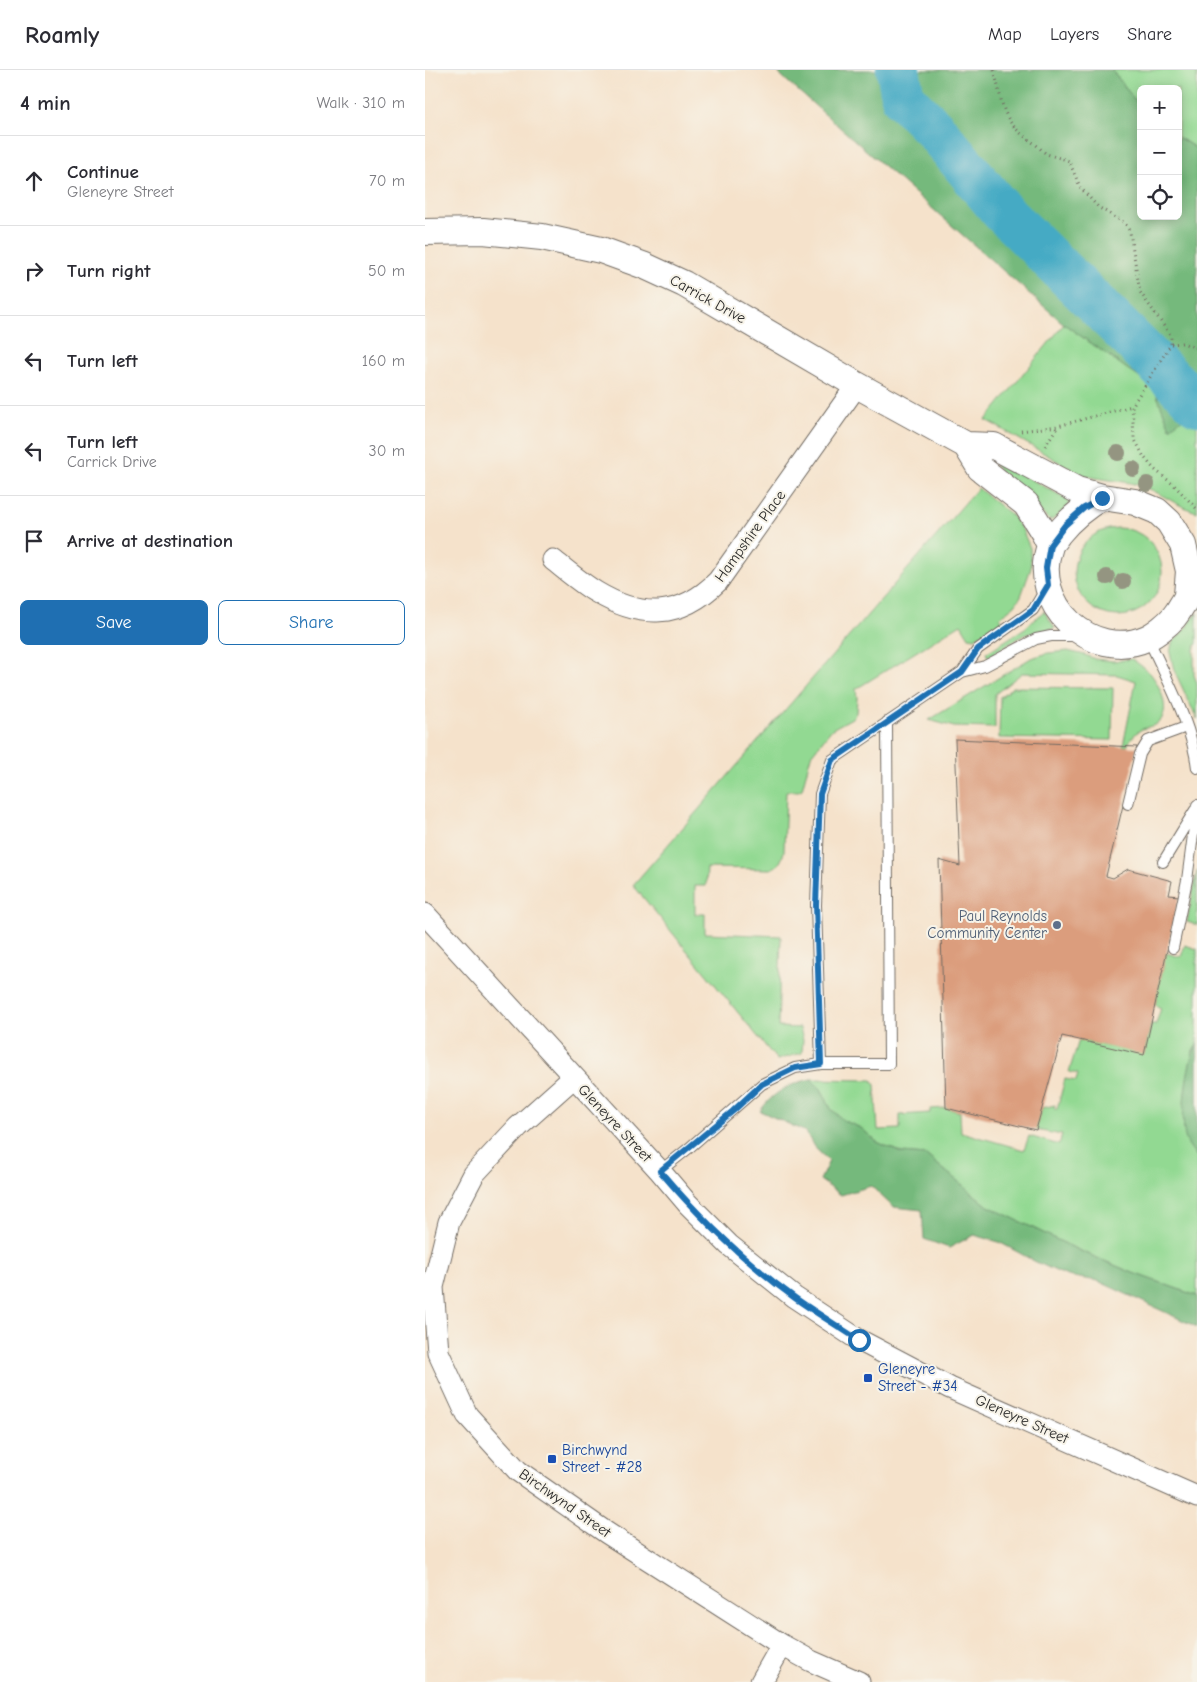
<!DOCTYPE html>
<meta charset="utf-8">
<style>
body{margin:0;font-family:"Comic Neue",sans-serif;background:#f2f2f3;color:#2b2b33}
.controls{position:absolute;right:15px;top:15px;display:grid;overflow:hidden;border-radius:8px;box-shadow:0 2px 12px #0003}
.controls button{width:45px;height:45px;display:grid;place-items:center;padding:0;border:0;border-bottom:1px solid #e1e1e2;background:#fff;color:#2b2b33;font:25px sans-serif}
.stop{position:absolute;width:15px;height:15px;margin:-11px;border:4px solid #1f6fb2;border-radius:50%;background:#fff}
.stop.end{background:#1f6fb2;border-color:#fff;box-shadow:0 1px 5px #0008}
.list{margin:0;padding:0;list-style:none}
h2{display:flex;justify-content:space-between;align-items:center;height:65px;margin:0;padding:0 20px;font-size:21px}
h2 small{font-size:16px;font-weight:400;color:#7c7c81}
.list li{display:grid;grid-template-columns:32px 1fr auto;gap:15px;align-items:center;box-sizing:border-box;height:90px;padding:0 20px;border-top:1px solid #e1e1e2}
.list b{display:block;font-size:19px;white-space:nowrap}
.list p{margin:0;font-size:16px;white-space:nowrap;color:#7c7c81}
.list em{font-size:16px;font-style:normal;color:#7c7c81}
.actions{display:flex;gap:10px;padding:15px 20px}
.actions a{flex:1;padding:11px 0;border:1px solid #1f6fb2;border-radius:8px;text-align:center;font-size:18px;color:#1f6fb2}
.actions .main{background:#1f6fb2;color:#fff}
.icon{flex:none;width:28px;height:28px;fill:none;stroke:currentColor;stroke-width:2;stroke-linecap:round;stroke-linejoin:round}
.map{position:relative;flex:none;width:772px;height:1612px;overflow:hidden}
header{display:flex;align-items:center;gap:30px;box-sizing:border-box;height:70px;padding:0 25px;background:#fff;border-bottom:1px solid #e1e1e2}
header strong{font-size:24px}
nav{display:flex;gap:28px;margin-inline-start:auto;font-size:18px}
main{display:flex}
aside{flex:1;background:#fff}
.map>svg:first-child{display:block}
.green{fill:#92d992;stroke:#5e825e}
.forest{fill:#75b97c;stroke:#507254}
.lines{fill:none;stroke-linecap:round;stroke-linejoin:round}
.river{stroke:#44aac4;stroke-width:44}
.building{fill:#db9d7d}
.service-casing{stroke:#726b63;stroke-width:12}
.minor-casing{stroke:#726b63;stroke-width:23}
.tertiary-casing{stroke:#726b63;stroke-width:28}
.path{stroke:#726b63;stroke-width:3;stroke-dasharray:1 4;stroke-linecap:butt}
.service{stroke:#fff;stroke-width:10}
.minor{stroke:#fff;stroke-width:21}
.tertiary{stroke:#fff;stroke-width:26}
.tree{fill:#949581}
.route{stroke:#1f6fb2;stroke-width:6}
.service-dot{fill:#5c6f8a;stroke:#f7f3e8;stroke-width:2}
.transit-dot{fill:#1a4fb4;stroke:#f7f3e8;stroke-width:2}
.labels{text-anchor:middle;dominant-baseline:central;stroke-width:4;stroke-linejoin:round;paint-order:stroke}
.street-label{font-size:15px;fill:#2b2b2b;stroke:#f7f3e8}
.service-label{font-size:15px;fill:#4e5e75;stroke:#f7f3e8;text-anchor:end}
.transit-label{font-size:15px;fill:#164399;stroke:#f7f3e8;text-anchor:start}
</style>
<header>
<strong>Roamly</strong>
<nav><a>Map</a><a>Layers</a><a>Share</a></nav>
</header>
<main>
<aside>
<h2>4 min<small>Walk · 310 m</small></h2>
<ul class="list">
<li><svg class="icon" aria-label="ahead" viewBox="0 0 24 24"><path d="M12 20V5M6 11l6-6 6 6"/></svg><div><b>Continue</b><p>Gleneyre Street</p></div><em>70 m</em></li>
<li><svg class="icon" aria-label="right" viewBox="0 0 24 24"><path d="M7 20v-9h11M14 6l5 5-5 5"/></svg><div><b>Turn right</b></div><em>50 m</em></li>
<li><svg class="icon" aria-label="left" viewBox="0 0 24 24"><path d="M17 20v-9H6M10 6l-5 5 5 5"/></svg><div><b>Turn left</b></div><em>160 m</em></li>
<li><svg class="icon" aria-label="left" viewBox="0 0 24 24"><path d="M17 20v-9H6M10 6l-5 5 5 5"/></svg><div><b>Turn left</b><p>Carrick Drive</p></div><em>30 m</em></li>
<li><svg class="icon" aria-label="arrive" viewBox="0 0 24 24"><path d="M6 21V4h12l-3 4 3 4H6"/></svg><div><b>Arrive at destination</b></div></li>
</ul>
<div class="actions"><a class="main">Save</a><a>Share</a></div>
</aside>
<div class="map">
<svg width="772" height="1612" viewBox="0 0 772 1612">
<rect width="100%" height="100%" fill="#f7f3e8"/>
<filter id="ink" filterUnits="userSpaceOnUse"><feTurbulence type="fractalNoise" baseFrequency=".02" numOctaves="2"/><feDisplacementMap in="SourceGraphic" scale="10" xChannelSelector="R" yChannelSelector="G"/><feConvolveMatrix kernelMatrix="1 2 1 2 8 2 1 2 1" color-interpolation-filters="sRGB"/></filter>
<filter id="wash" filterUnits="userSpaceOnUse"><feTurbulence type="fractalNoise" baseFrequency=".0096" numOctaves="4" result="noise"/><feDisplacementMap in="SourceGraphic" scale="20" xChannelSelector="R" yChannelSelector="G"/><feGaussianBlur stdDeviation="1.12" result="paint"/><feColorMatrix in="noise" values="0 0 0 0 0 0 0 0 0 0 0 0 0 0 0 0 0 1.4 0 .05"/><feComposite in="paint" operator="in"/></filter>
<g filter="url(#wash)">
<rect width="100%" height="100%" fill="#f5e2cb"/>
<path class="green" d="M687 0H772V79L753 67V19H716V35L710 30Z
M639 254 729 318 745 357 772 337V442C754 437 739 425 722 418 701 409 676 412 653 403L561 350Z
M574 392 642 429 644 433 643 437 627 450H624L570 396V393Z
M553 418 586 445 597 459 605 478 606 498 596 526 590 535 575 547 578 552 550 568 544 567 536 554 431 619 432 628 431 643 427 648 407 659 386 685 377 719 373 721H361L359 781C357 790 355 795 346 799L282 798 281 816H270V844H280V863L356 866 353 957 375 958 378 970 377 983 352 990 208 815Z
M649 502a44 44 0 1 1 88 0a44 44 0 1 1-88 0Z
M619 541 630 558 599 565 563 587 561 583 600 558Z
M772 543V573L769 579V605L772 613V649L749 600 745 583 747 573 756 564Z
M643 581 660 585 670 589 688 591 707 589C713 593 719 598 725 603 734 614 747 640 734 652 730 656 725 656 720 658 711 661 706 668 702 676H698L711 611 692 605 597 603 570 624V658L529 657 504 650 606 588 623 583Z
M587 617 688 618 687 670 574 668 575 626H578V624L583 622V620H585Z
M772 801V855L762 852Z
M760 875 772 879V974L768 980 761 1070 772 1087V1226L708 1203 651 1179 563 1136 501 1085 477 1083 452 1072 436 1058 419 1051 406 1039 396 1019 386 1009 447 1010 450 1015 453 1060 475 1059V1045L505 1043V1039L521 1038 535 1042 536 1062 599 1080 604 1066 634 1075 637 1065 611 1060 617 1038 630 1035 629 1039H632L640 1009 651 1011 653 1004 644 1002 654 970 719 984 726 954H731L736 938 730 935 741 883 756 887Z"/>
<path class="forest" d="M356 0H687L710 30 716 35V146H753V67L772 79V337L745 358 729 318 639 254 354 4Z
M772 974V1087C769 1082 763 1076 761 1070 754 1053 762 989 772 974Z
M386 1009 396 1019 406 1039 419 1051 436 1058 452 1072 476 1083 501 1085 563 1136 651 1179 708 1203 772 1226V1257L673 1211 642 1206 611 1192 574 1172 549 1165 524 1178 499 1169 497 1140 468 1137 446 1116 416 1125 395 1110 404 1091 389 1077 381 1062 335 1041C349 1022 362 1015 386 1009Z"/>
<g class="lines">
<path class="river" d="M473 0 478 28 509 59 576 140 772 334"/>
</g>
<g id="blocks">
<path class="building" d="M530 669 712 677 681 806 688 808 703 799 747 811 744 825 754 826 719 985 637 966 611 1060 521 1038 514 790 535 796Z"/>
</g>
</g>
<g filter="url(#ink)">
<use href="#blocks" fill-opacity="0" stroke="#726b63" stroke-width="1"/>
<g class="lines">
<g class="service-casing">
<path id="service" d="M723 568C741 608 767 654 772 698
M537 602 553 579 608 540 621 518
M703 734 715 684 723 671 761 657
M738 792 770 740
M748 878 762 810 772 735
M396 994 391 835 395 724 407 690 537 602 560 596 611 569 626 566H653
M235 1101 264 1078 337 1014 370 998 396 994H464L462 652"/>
</g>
<g class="minor-casing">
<path id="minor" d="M128 490C142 501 156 513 171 522 216 549 255 549 293 511L432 315
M0 844 235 1101 263 1134 304 1175 369 1227 434 1270 525 1318 772 1427
M148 1008 93 1057 49 1104 24 1152 8 1217 13 1282 42 1345 93 1401 182 1463 357 1575 386 1591 434 1612
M336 1612 357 1575"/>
</g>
<g class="tertiary-casing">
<path id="tertiary" d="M0 162 58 161 117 167 176 180 220 196 259 214 432 315 541 375 569 376 652 420 677 427 710 432 732 441 744 452 758 475 764 501 762 525
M541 375 555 398 601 434 619 463 625 475
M677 427C659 437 646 448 633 464 631 468 626 472 625 476 604 533 666 593 722 568 731 564 743 554 749 547 759 535 758 528 772 517"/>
</g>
<path class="path" d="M569 0C579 37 575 51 610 74 614 77 618 82 622 84 629 87 637 88 644 91L655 117 673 137 700 153 705 162 715 222 746 266V274L707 336 709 368 719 387 729 399 749 415 772 439
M746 274 757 273 772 278
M596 361 633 356 707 336
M620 376 633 356"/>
<use href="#service" class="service"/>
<use href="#minor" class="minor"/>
<use href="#tertiary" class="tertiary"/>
</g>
<g class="tree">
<circle cx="693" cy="383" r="8"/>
<circle cx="708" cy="399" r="8"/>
<circle cx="722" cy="414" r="8"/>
<circle cx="682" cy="507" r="8"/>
<circle cx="698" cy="511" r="8"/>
</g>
</g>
<g class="lines" filter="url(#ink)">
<path class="route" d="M434 1270C413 1256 391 1243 370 1228 320 1192 275 1148 235 1101L308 1041 337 1014 370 998 396 994 391 835 395 724 407 690 537 602 553 579 608 540 623 515 621 498 625 475 640 455 659 438 677 428"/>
</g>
<circle class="service-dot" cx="632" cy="855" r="5"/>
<g class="transit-dot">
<rect x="438" y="1303" width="10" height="10" rx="2.5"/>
<rect x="122" y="1384" width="10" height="10" rx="2.5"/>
</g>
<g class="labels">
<g class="street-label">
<text transform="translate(283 229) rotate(29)">Carrick Drive</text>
<text transform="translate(325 466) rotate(-54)">Hampshire Place</text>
<text transform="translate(190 1053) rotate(47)">Gleneyre Street</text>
<text transform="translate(597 1349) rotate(24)">Gleneyre Street</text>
<text transform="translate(140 1433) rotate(35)">Birchwynd Street</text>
</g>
<g class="service-label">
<text x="622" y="846">Paul Reynolds<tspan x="622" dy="17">Community Center</tspan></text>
</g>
<g class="transit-label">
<text x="453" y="1299">Gleneyre<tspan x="453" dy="17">Street - #34</tspan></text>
<text x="137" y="1380">Birchwynd<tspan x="137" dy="17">Street - #28</tspan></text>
</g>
</g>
</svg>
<div class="controls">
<button>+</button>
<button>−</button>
<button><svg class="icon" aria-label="locate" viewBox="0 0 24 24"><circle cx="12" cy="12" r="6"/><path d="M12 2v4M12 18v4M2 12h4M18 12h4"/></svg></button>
</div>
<div class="stop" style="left:434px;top:1270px"></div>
<div class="stop end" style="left:677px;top:428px"></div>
</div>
</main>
